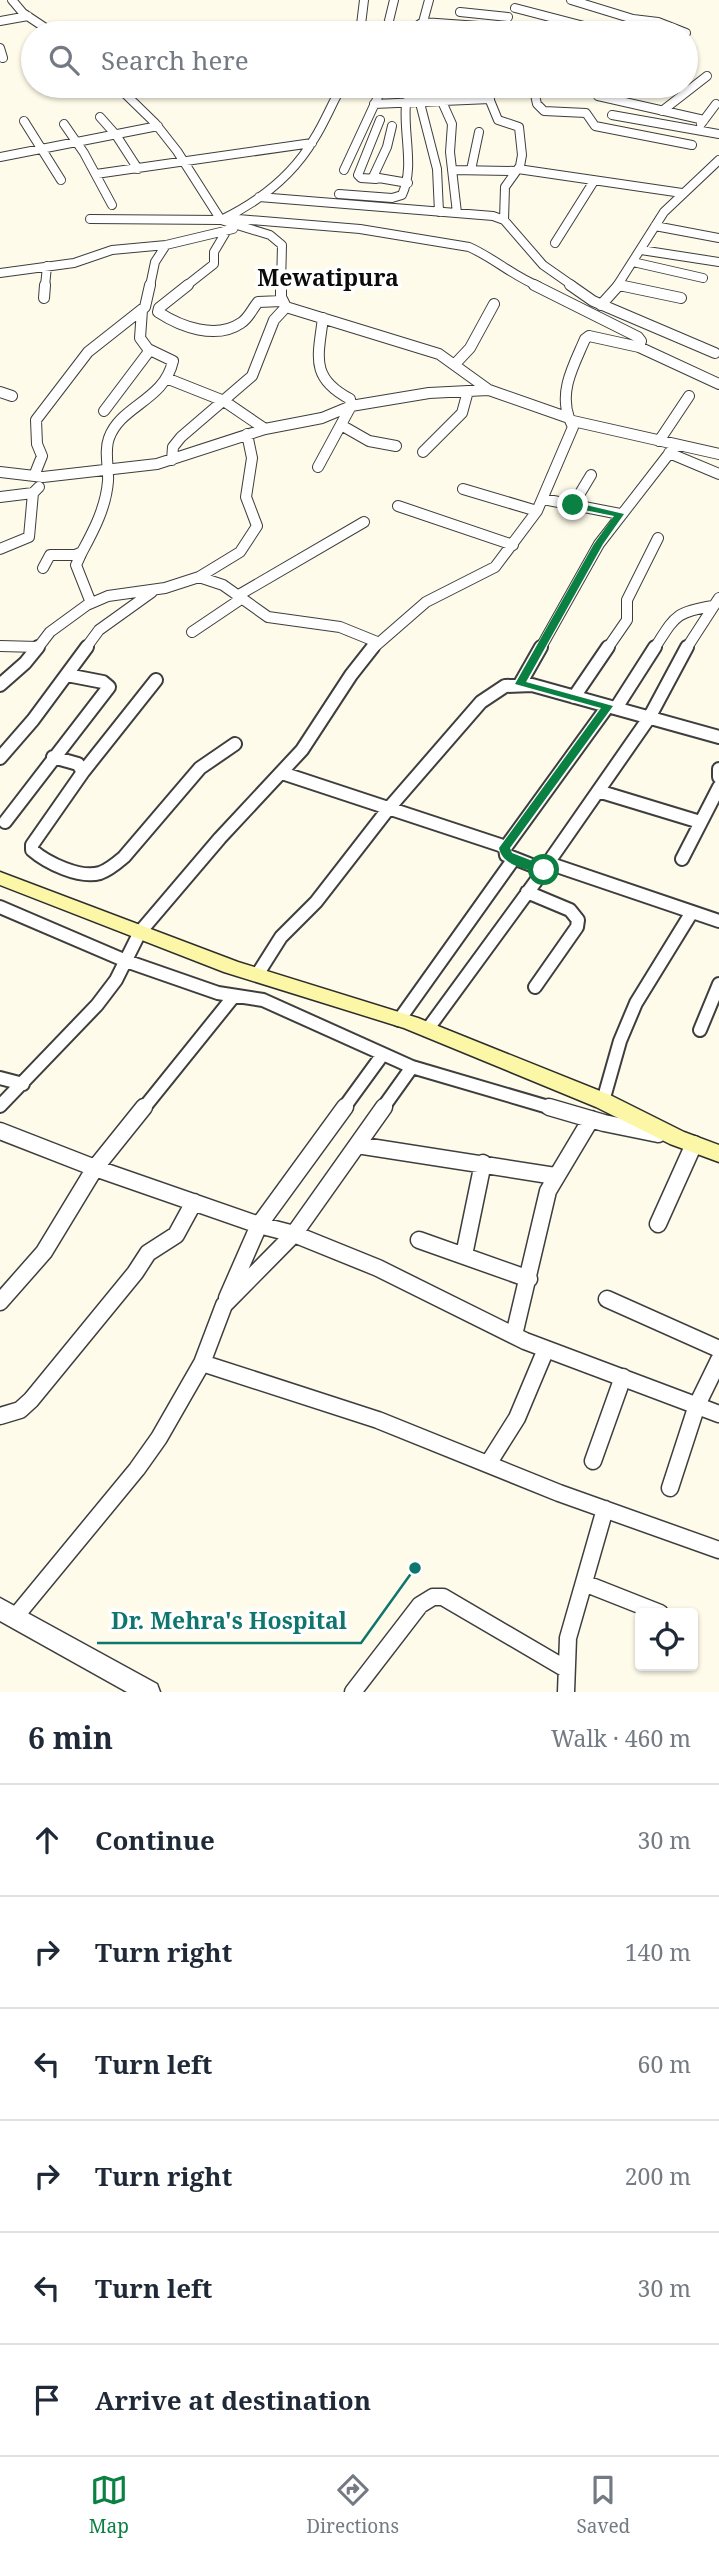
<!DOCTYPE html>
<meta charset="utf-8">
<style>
body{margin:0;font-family:"Noto Serif",serif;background:#f6f6f7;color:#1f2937}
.controls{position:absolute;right:21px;bottom:21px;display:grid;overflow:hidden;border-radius:7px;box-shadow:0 2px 5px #0004}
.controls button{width:63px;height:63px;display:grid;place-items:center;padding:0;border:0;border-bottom:2px solid #e0e1e3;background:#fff;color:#1f2937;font:35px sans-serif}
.stop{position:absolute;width:21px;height:21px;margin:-16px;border:5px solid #0b8043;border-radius:50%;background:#fff}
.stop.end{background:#0b8043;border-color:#fff;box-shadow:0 2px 7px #0008}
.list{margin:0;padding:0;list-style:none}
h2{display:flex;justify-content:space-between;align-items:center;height:91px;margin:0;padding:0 28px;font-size:30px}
h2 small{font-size:23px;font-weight:400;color:#747a83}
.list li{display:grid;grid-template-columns:46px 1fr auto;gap:21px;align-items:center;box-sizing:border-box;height:112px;padding:0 28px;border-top:2px solid #e0e1e3}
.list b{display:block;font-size:26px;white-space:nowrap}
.list em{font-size:23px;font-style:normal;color:#747a83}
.icon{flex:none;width:38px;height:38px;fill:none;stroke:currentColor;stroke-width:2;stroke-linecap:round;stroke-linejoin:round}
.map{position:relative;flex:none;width:719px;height:1692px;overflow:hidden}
.search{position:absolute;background:#fff;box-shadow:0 2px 5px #0004;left:21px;right:21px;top:21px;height:77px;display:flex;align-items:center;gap:18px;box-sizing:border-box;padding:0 24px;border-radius:38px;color:#747a83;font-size:26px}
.sheet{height:763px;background:#fff}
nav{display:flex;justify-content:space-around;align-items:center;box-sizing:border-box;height:98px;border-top:2px solid #e0e1e3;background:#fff;font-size:19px;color:#747a83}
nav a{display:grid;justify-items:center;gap:4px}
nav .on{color:#0b8043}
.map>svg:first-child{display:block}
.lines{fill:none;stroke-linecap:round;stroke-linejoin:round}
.minor-far3-casing{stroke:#3e3e3e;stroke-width:10}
.minor-far2-casing{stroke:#3e3e3e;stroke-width:12}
.minor-far1-casing{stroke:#3e3e3e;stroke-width:16}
.minor-casing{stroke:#3e3e3e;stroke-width:19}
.tertiary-casing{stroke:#3e3e3e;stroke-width:3}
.secondary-casing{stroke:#2d2d2d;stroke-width:3}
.minor-far3{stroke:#fff;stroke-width:8}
.minor-far2{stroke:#fff;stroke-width:10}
.minor-far1{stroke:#fff;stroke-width:12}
.minor{stroke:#fff;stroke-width:16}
.tertiary{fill:#fff;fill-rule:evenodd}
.secondary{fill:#fcf7a7;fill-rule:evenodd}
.route{fill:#0b8043}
.labels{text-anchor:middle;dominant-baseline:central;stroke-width:7;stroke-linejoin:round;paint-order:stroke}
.far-district-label{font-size:23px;font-weight:bold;fill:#0b0b0b;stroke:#fff}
.leader{fill:none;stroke:#0f766e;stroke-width:2.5}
.callout-dot{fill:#0f766e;stroke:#fff;stroke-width:2.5}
.callout-label{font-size:23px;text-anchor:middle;font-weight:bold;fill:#0f766e;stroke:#fff;stroke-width:7;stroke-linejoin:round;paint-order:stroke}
</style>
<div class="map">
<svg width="719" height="1692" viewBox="0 0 719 1692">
<rect width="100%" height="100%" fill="#fefbea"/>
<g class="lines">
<g class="minor-far3-casing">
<path id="minor-far3" d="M12 0 23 13 53 33
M571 0 633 19 658 22 686 33
M515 8 611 33
M460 12 508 17
M0 21 28 16
M423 22 507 28
M412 30 432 33
M360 33 364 0
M386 33 394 0
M406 33 423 22 429 0
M0 48 3 58
M117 86 155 123 177 151 221 220 270 235 282 245 281 286
M402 86 406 95 439 93
M435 86 452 124 450 152 457 213
M484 86 498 120 519 127 522 155 520 166 505 187 504 220
M533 86 537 104 544 111 586 113 595 126 692 145
M598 96 704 120
M420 103 437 169 439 212
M374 104 490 99
M662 111 707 76
M612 115 719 134
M100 117 116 135 138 169
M24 121 61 180
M64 124 84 153 112 205
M701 124 716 104
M392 126 387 147 373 177 408 183
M0 157 158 126
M518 169 682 193
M344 170 383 86
M452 170 516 171
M471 170 479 132
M96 174 312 143
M376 179 361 178 358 175 380 120
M339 194 392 198 402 195C415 167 403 134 406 104
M259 197 493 216 504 220 543 265 573 286
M226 218 360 229 469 247C494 258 513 276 538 286
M90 219 221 220C258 202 293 175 314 139 325 122 332 103 342 86
M655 226 719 238
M555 243 594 181
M641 250 719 262
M633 262 703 278
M0 273 74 263 112 250 166 245 233 229
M619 285 625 286
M45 286 47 266
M150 286 155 262 166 245
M186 286 214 264V252L227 230
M617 286 664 212 719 160"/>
</g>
<g class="minor-far2-casing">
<path id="minor-far2" d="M188 285 159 308 158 312C181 327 216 340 241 323 249 318 252 309 258 302L282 301
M281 285V297L286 307 439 354 489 390 569 418 573 427 537 511 495 567 426 602 372 649
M534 285 638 337 641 341 639 347
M570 285 593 301 715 353
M619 285 681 298
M44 298 45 285
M601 305 619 285
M455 364 470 348 494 304
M166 378 224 401 265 429
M0 392 12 396
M104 411 150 350
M569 418C559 390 574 365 585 339L589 336 639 347 719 384
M573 421 719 454
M341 425 369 441 396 446
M659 441 689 396
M423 452 462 413 468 391
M669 453 719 474
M172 460 173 447 181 437 252 376 274 320 286 307
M318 467 351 406 350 399C310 378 318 357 323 318
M0 472 43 477 157 464 265 429 322 418 351 406 429 393 488 390
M34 476 42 456 37 444 36 420 88 352 145 307 150 285
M463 489 537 511
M0 497 33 493 39 487
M543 499 620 514
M573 505 591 475
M398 506 513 545
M0 549 29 537 33 493
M82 552 76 565 91 603
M43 568 50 555H75L82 552C94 530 106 507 108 481 109 468 104 451 109 438 121 405 164 401 173 361L148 349 140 338 142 310
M199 577 223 585 268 617 340 627 377 642
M237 596 364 522
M192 632 241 599
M0 646 38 647
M37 649 50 632 87 605 108 596 165 588 199 577 240 552 257 526 246 497 252 458 247 434
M85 649 99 630 152 592
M540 649 599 544 675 446
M607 649 627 620V600L658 538
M654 649C675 617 674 612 713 606
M686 649 719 598"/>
</g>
<g class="minor-far1-casing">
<path id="minor-far1" d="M520 684 541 647
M0 685 25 663 38 647
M574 697 608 647
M616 708 655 647
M53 757 78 764 83 772 32 845V850C47 863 80 879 100 873 109 870 117 863 124 857L200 768 235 744
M0 758 33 720 87 647
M719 769V777
M83 772 156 680
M282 773 500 845 505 848 506 855 544 870 548 863 719 921
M598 791 700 822
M5 822 109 687 103 682 67 675
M505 848 608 706
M682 859 719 787
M548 863 649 718 687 647
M527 892 570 910 578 920 577 927 535 987
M0 907 126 961 218 993 263 1000 412 1067
M257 975 281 937 316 902 389 808 481 702 505 686 532 685 719 737
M399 1020 513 860
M427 1030 544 870
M700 1030 719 984
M0 1078 23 1084
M603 1101 620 1041 636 1003 692 912
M0 1106 97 1005 116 980 140 932 220 838 302 750 351 675 373 647
M143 1109 234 996
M343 1109 383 1054
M382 1109 412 1067 555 1109"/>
</g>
<g class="minor-casing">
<path id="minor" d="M549 1107 604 1123 658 1134
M0 1131 95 1168 259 1225 294 1234 378 1268 525 1341 719 1414
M357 1145 555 1176
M658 1224 694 1144
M419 1240 529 1279
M464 1255 483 1163
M227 1298 259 1225 345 1107
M607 1299 719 1349
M0 1302 44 1252 95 1168 144 1107
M514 1335 548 1191 591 1119
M202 1363 378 1420 559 1493 719 1550
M0 1416 20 1410 31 1400 135 1273 148 1253 176 1235 194 1202
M593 1461 623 1377
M488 1464 517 1418 546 1349
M670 1488 697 1405 719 1360
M584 1583 660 1613
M15 1617 137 1469 159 1438 202 1363 224 1305 294 1234 384 1107
M353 1692 420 1605 433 1597H443L566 1669
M566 1692 568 1638 605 1509"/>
</g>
<g class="tertiary-casing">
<path id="tertiary" d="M0 1598 157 1684 160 1692H127L0 1621Z"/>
</g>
<g class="secondary-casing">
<path id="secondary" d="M0 872 238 962 418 1018 610 1095 684 1132 719 1145V1162L670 1144 596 1107 404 1028 224 972 0 885Z"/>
</g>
<use href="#minor-far3" class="minor-far3"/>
<use href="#minor-far2" class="minor-far2"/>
<use href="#minor-far1" class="minor-far1"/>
<use href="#minor" class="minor"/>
<use href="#tertiary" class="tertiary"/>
<use href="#secondary" class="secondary"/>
</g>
<path class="route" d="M573 502 624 514 603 544 526 682 613 706 510 848 512 853 548 867V873L544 874C528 869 503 867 499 848L601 708 515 684 594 544 614 516 570 507 568 505Z"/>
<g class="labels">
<g class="far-district-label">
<text x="328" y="277">Mewatipura</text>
</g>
</g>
<path class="leader" d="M415 1568L361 1643H97"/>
<circle class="callout-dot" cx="415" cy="1568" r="7"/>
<g class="callout-label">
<text x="229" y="1629">Dr. Mehra's Hospital</text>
</g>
</svg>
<div class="controls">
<button><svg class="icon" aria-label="locate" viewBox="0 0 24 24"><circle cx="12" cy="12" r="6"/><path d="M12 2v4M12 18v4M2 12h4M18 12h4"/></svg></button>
</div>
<div class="stop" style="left:544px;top:870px"></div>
<div class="stop end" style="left:573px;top:505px"></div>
<div class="search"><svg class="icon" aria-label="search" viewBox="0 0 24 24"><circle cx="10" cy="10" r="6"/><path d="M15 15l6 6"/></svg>Search here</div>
</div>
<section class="sheet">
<h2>6 min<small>Walk · 460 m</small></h2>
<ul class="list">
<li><svg class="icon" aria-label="ahead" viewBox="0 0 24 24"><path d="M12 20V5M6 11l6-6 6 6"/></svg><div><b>Continue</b></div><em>30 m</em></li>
<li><svg class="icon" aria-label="right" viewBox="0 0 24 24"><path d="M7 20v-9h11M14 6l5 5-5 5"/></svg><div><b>Turn right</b></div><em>140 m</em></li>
<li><svg class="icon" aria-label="left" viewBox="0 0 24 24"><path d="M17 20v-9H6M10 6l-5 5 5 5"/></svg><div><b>Turn left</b></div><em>60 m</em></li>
<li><svg class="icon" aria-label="right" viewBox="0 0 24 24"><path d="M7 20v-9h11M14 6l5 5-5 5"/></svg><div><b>Turn right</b></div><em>200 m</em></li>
<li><svg class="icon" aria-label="left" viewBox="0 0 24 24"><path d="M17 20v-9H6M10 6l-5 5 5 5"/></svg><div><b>Turn left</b></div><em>30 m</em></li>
<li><svg class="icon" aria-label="arrive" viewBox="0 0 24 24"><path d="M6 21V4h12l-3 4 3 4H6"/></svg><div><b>Arrive at destination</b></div></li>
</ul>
</section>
<nav>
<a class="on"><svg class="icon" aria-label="map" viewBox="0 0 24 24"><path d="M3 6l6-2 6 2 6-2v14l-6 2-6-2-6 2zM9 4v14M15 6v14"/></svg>Map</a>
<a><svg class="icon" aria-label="directions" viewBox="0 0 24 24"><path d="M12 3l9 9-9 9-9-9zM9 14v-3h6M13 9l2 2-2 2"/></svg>Directions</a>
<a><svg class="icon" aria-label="saved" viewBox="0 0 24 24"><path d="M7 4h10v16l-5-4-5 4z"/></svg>Saved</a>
</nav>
